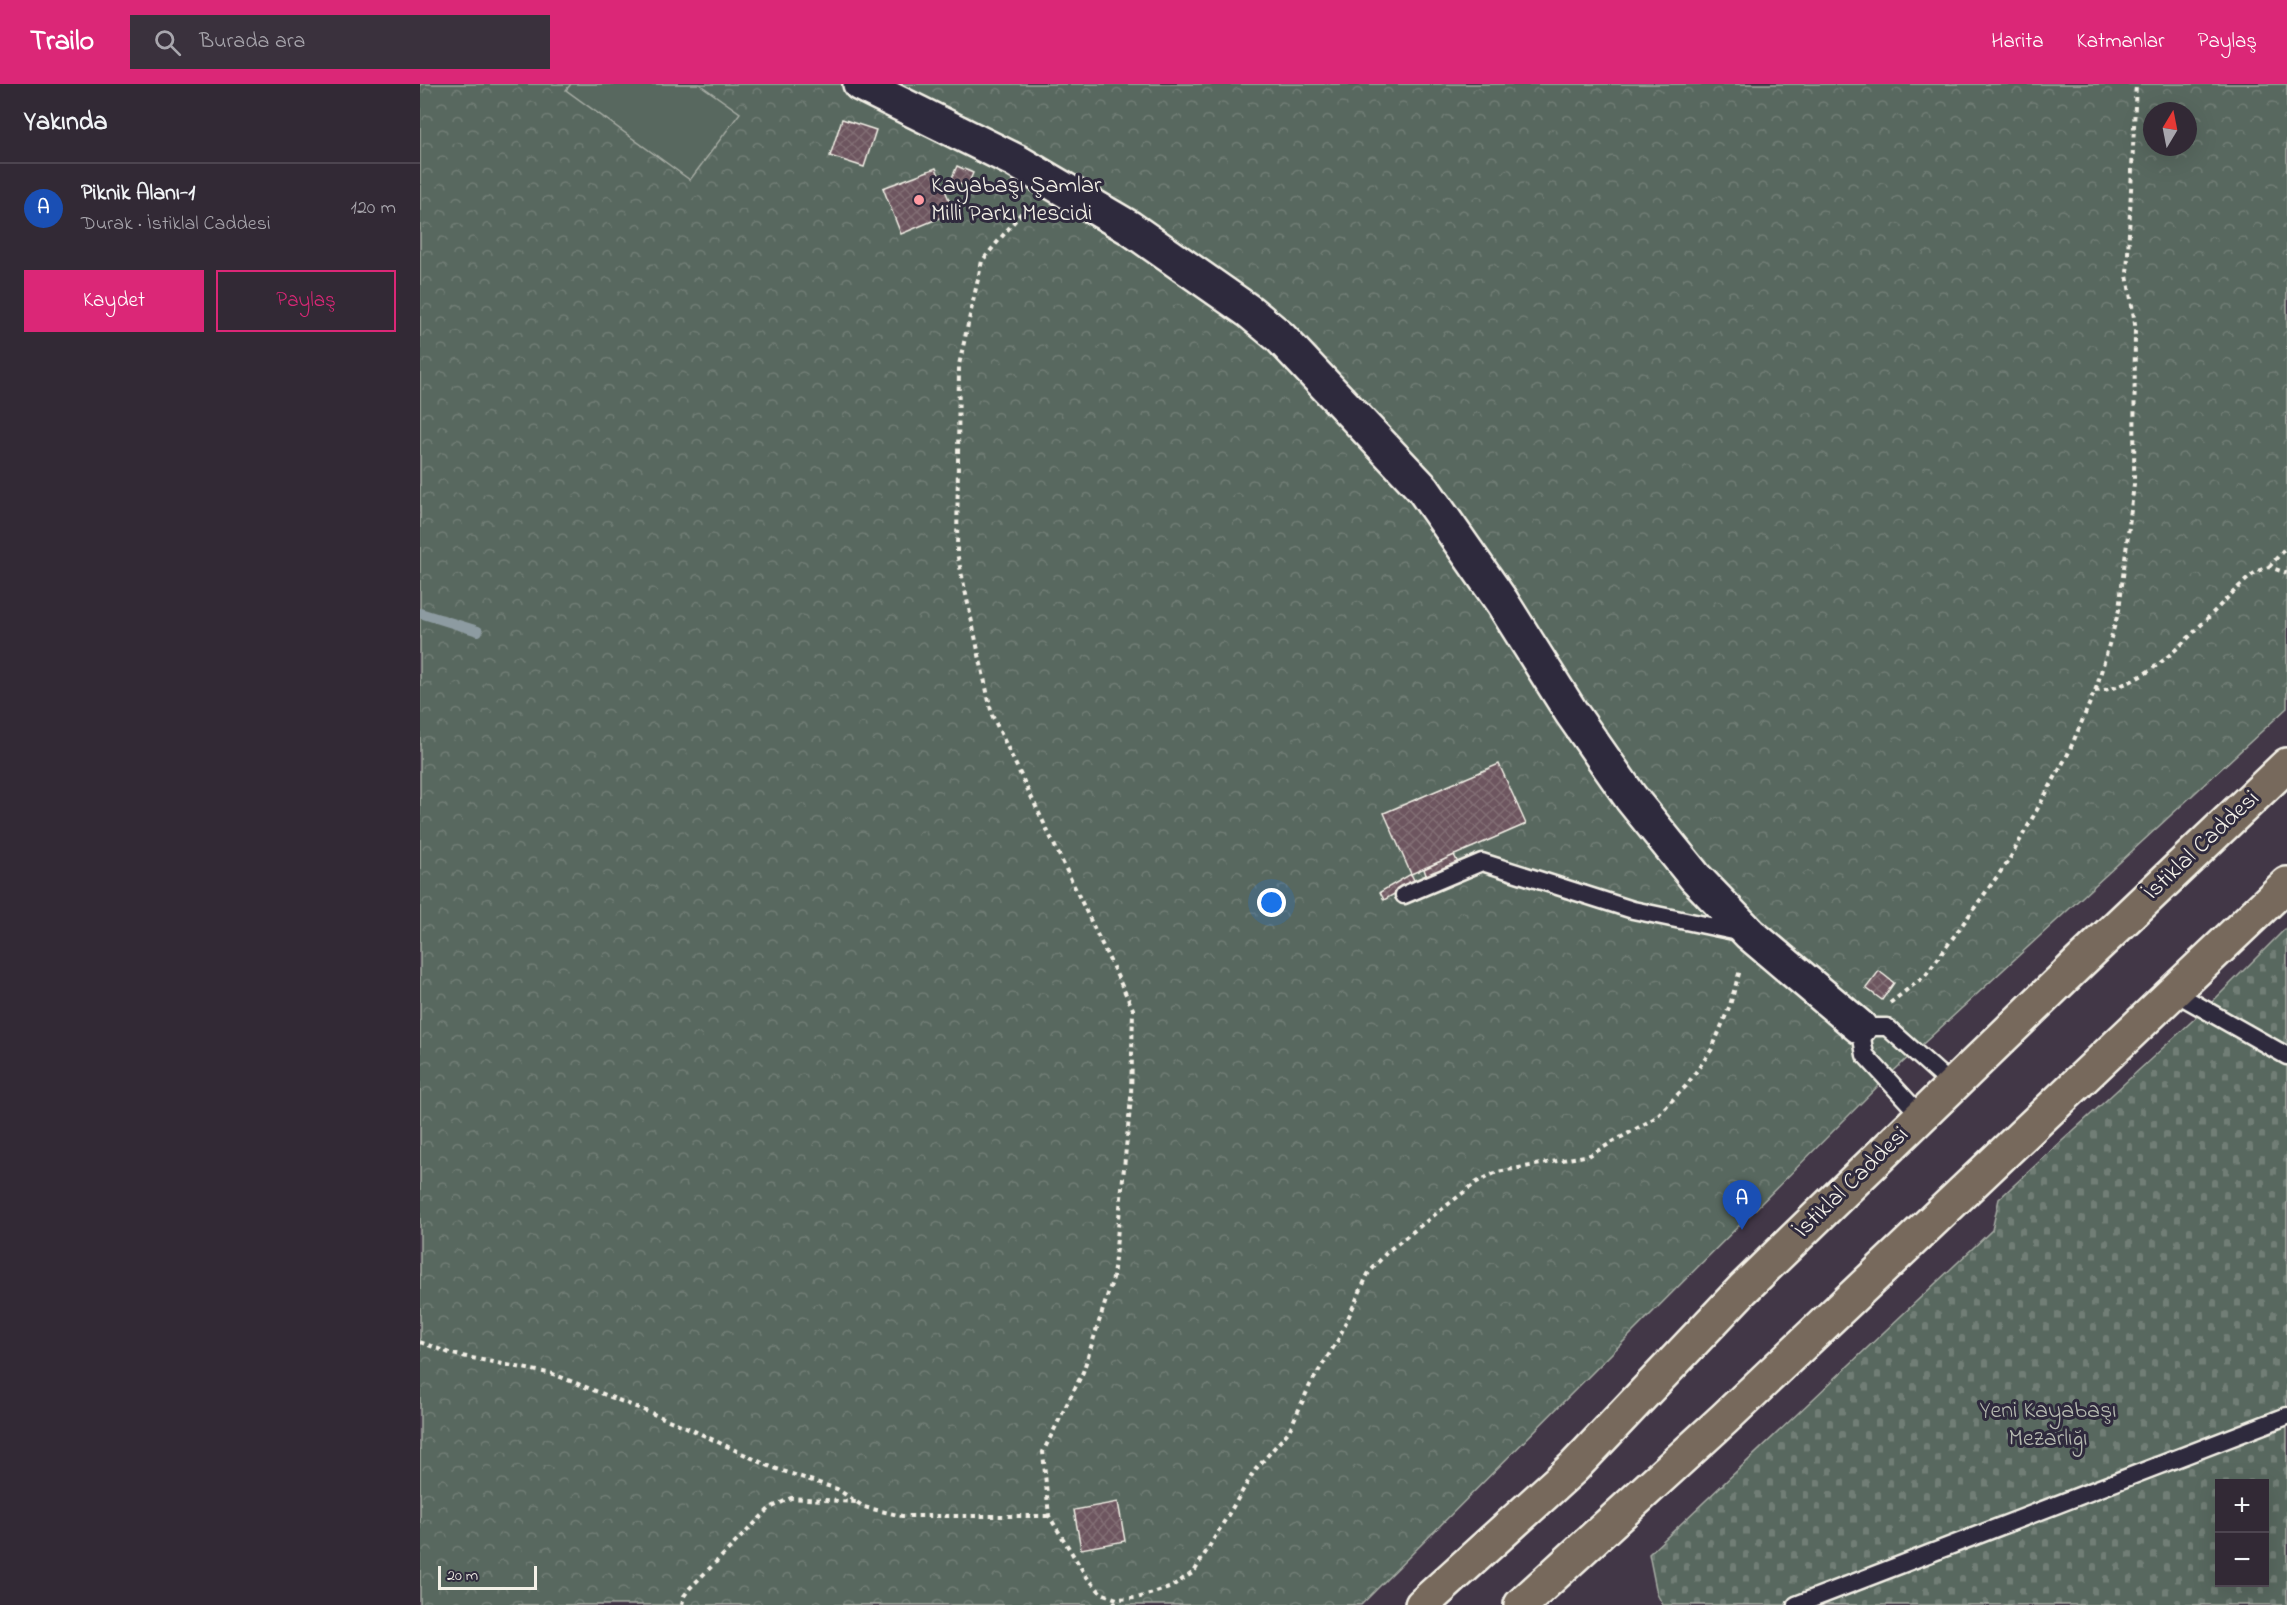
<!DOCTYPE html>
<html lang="tr">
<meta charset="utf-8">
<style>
body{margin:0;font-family:"Indie Flower",sans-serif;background:#3a313d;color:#f1f3f6}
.controls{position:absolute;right:18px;bottom:18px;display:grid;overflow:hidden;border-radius:0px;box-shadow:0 6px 24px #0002}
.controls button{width:54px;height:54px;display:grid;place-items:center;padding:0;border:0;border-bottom:2px solid #4d4550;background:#322935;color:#f1f3f6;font:30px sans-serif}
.compass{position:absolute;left:1723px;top:18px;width:54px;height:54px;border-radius:50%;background:#322935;box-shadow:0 6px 24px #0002;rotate:10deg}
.scale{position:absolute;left:18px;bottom:15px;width:99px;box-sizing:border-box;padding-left:6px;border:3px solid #f4f1e8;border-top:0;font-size:16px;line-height:21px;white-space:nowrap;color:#f4f1e8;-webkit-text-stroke:4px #2f2a3d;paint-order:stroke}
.you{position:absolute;left:852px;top:819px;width:21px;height:21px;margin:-15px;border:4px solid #fff;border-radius:50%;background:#1a73e8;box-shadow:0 0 0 9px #1a73e833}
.badge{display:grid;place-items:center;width:39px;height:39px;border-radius:50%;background:#db2777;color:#fff;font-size:20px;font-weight:700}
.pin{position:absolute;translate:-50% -50px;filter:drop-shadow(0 2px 3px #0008)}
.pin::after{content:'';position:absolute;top:32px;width:21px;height:18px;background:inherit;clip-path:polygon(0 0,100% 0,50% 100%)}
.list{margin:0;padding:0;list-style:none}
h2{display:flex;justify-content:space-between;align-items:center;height:78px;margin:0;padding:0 24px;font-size:26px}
h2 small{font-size:20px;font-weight:400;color:#a8a6ad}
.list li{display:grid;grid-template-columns:39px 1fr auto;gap:18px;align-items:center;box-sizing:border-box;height:90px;padding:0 24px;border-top:2px solid #4d4550}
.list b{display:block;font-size:22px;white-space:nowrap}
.list p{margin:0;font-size:20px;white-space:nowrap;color:#a8a6ad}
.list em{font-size:20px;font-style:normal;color:#a8a6ad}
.actions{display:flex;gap:12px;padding:18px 24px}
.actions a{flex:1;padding:14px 0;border:2px solid #db2777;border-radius:0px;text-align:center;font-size:21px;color:#db2777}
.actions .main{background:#db2777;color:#fff}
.icon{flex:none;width:33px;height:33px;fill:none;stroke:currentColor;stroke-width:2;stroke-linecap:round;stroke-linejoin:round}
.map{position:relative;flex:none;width:1867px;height:1521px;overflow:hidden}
header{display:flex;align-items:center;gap:36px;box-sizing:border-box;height:84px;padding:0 30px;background:#db2777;color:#fff}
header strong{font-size:28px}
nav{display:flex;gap:33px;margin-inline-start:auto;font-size:21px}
.search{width:420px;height:54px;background:#3a313d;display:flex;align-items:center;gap:15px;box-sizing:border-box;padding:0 21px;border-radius:0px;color:#a8a6ad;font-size:22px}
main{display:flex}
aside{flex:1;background:#322935}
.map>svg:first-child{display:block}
.forest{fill:url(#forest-crowns);stroke:#a6aca4;stroke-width:1.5;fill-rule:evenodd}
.cemetery{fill:url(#cemetery-stones);stroke:#a6aca4;stroke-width:1.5;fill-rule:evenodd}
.garden{fill:#59685f;stroke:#a6aca4;stroke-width:1.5}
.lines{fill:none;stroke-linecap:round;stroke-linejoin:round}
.stream{stroke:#8d9ba1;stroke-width:10}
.building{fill:url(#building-cross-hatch);stroke:#f4f1e8;stroke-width:1.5}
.service-casing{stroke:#f4f1e8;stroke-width:21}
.minor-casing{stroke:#f4f1e8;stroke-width:38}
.primary-casing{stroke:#f4f1e8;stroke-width:38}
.path{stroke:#f4f1e8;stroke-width:4;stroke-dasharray:4.5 4.5;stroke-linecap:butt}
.service{stroke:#2f2a3d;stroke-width:16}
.minor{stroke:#2f2a3d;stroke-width:33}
.primary{stroke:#77695c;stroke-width:33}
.poi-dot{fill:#ff9aa2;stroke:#2f2a3d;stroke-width:2}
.labels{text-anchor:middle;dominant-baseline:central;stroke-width:6;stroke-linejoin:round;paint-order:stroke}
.poi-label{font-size:24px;fill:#f4f1e8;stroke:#2f2a3d;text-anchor:start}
.street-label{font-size:24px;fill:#f4f1e8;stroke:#2f2a3d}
.park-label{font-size:24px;fill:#b6bab1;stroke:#2f2a3d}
</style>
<header>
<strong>Trailo</strong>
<div class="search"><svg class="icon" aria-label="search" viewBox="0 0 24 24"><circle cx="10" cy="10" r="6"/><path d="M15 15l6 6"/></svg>Burada ara</div>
<nav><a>Harita</a><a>Katmanlar</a><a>Paylaş</a></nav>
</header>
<main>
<aside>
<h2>Yakında<small></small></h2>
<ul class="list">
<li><span class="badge" style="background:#1a4fb4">A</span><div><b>Piknik Alanı-1</b><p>Durak · İstiklal Caddesi</p></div><em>120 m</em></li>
</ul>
<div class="actions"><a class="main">Kaydet</a><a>Paylaş</a></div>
</aside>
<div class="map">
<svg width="1867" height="1521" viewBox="0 0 1867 1521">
<defs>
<pattern id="forest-crowns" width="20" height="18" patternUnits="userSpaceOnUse" patternTransform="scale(1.5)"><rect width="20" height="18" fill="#59685f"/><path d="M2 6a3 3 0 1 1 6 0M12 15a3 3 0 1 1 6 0" fill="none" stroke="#717e76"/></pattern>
<pattern id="cemetery-stones" width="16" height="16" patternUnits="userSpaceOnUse" patternTransform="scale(1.5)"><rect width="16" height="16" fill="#59685f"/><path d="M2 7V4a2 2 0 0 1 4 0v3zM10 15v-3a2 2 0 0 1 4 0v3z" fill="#717e76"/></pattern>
<pattern id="building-cross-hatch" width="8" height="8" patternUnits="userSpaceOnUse" patternTransform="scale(1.5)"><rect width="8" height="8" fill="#6d555e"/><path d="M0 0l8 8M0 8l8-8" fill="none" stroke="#826e75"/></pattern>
</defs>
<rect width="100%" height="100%" fill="#423747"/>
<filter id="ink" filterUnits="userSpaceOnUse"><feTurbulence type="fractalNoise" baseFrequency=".0167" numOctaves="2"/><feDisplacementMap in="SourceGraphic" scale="12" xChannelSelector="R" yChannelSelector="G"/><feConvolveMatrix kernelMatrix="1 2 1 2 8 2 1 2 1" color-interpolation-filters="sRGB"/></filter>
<g filter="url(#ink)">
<path class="forest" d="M0 0H1867V624L1466 994 941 1521H0ZM1732 27H1768V63H1732Z"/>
<path class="cemetery" d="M1867 843V1521H1243L1237 1510 1229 1470 1572 1146 1579 1115 1783 927ZM1800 1400H1844V1498H1800Z"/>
<path class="garden" d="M151 0H279L320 29 270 96 146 6Z"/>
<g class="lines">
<path class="stream" d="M0 529 58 547"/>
</g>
<path class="building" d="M422 35 456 46 444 83 410 72Z
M537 82 553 89 547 103 531 96Z
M516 84 534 128 481 150 463 104Z
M1079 680 1106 740 991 790 964 729Z
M1034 771 1038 779 1007 794 1004 785Z
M991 790 995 798 964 816 960 808Z
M1459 887 1474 899 1462 916 1446 904Z
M698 1418 705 1457 661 1465 654 1426Z"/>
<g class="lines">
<g class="service-casing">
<path id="service" d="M984 811 1062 778 1213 826 1323 849
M1754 908 1867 972
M1501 1032 1445 971 1440 943H1467L1533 1002
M1376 1521 1867 1332"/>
</g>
<g class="minor-casing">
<path id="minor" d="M440 0 596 77 710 144 830 228 860 253 1003 405 1082 518 1151 628 1211 714 1275 793 1330 850 1440 943"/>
</g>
<g class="primary-casing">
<path id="primary" d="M1002 1521 1153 1384 1323 1205 1661 877 1867 681
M1101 1521 1304 1335 1867 800"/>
</g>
<path class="path" d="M607 122 562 177 539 281 537 469 572 631 713 925 711 1014 693 1194 663 1288 623 1368 629 1432 666 1492 681 1509 697 1515 717 1514 749 1504 774 1488 835 1386 869 1347 890 1301 918 1256 948 1190 968 1167 1057 1098 1077 1088 1170 1071 1235 1034 1266 1002 1292 965 1310 921 1320 886
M1849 483 1867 462
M1675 607C1740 603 1787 526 1837 487L1849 483 1867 489
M1470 919 1506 891 1589 776 1648 670 1677 602 1699 526 1714 400 1715 240 1707 191 1716 0
M0 1258 32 1270 133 1290 266 1343 351 1383 417 1405 444 1423 482 1432H629
M262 1521 264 1512 270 1504 350 1424 371 1414 436 1418
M693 1521 697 1515"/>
<use href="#service" class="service"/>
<use href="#minor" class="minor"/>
<use href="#primary" class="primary"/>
</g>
</g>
<circle class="poi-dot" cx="499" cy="116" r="6"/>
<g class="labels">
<g class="poi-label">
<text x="511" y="102">Kayabaşı Şamlar<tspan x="511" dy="28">Milli Parkı Mescidi</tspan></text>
</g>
<g class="street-label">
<text transform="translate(1782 762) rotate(-43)">İstiklal Caddesi</text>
<text transform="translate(1432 1099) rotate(-44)">İstiklal Caddesi</text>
</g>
<g class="park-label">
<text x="1628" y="1327">Yeni Kayabaşı<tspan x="1628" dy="28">Mezarlığı</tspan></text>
</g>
</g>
</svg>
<div class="controls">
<button>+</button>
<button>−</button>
</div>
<svg class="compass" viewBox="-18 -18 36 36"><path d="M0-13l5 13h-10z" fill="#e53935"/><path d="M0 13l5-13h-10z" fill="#a8a6ad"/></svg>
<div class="scale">20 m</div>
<div class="you"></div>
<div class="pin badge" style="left:1322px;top:1146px;background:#1a4fb4">A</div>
</div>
</main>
